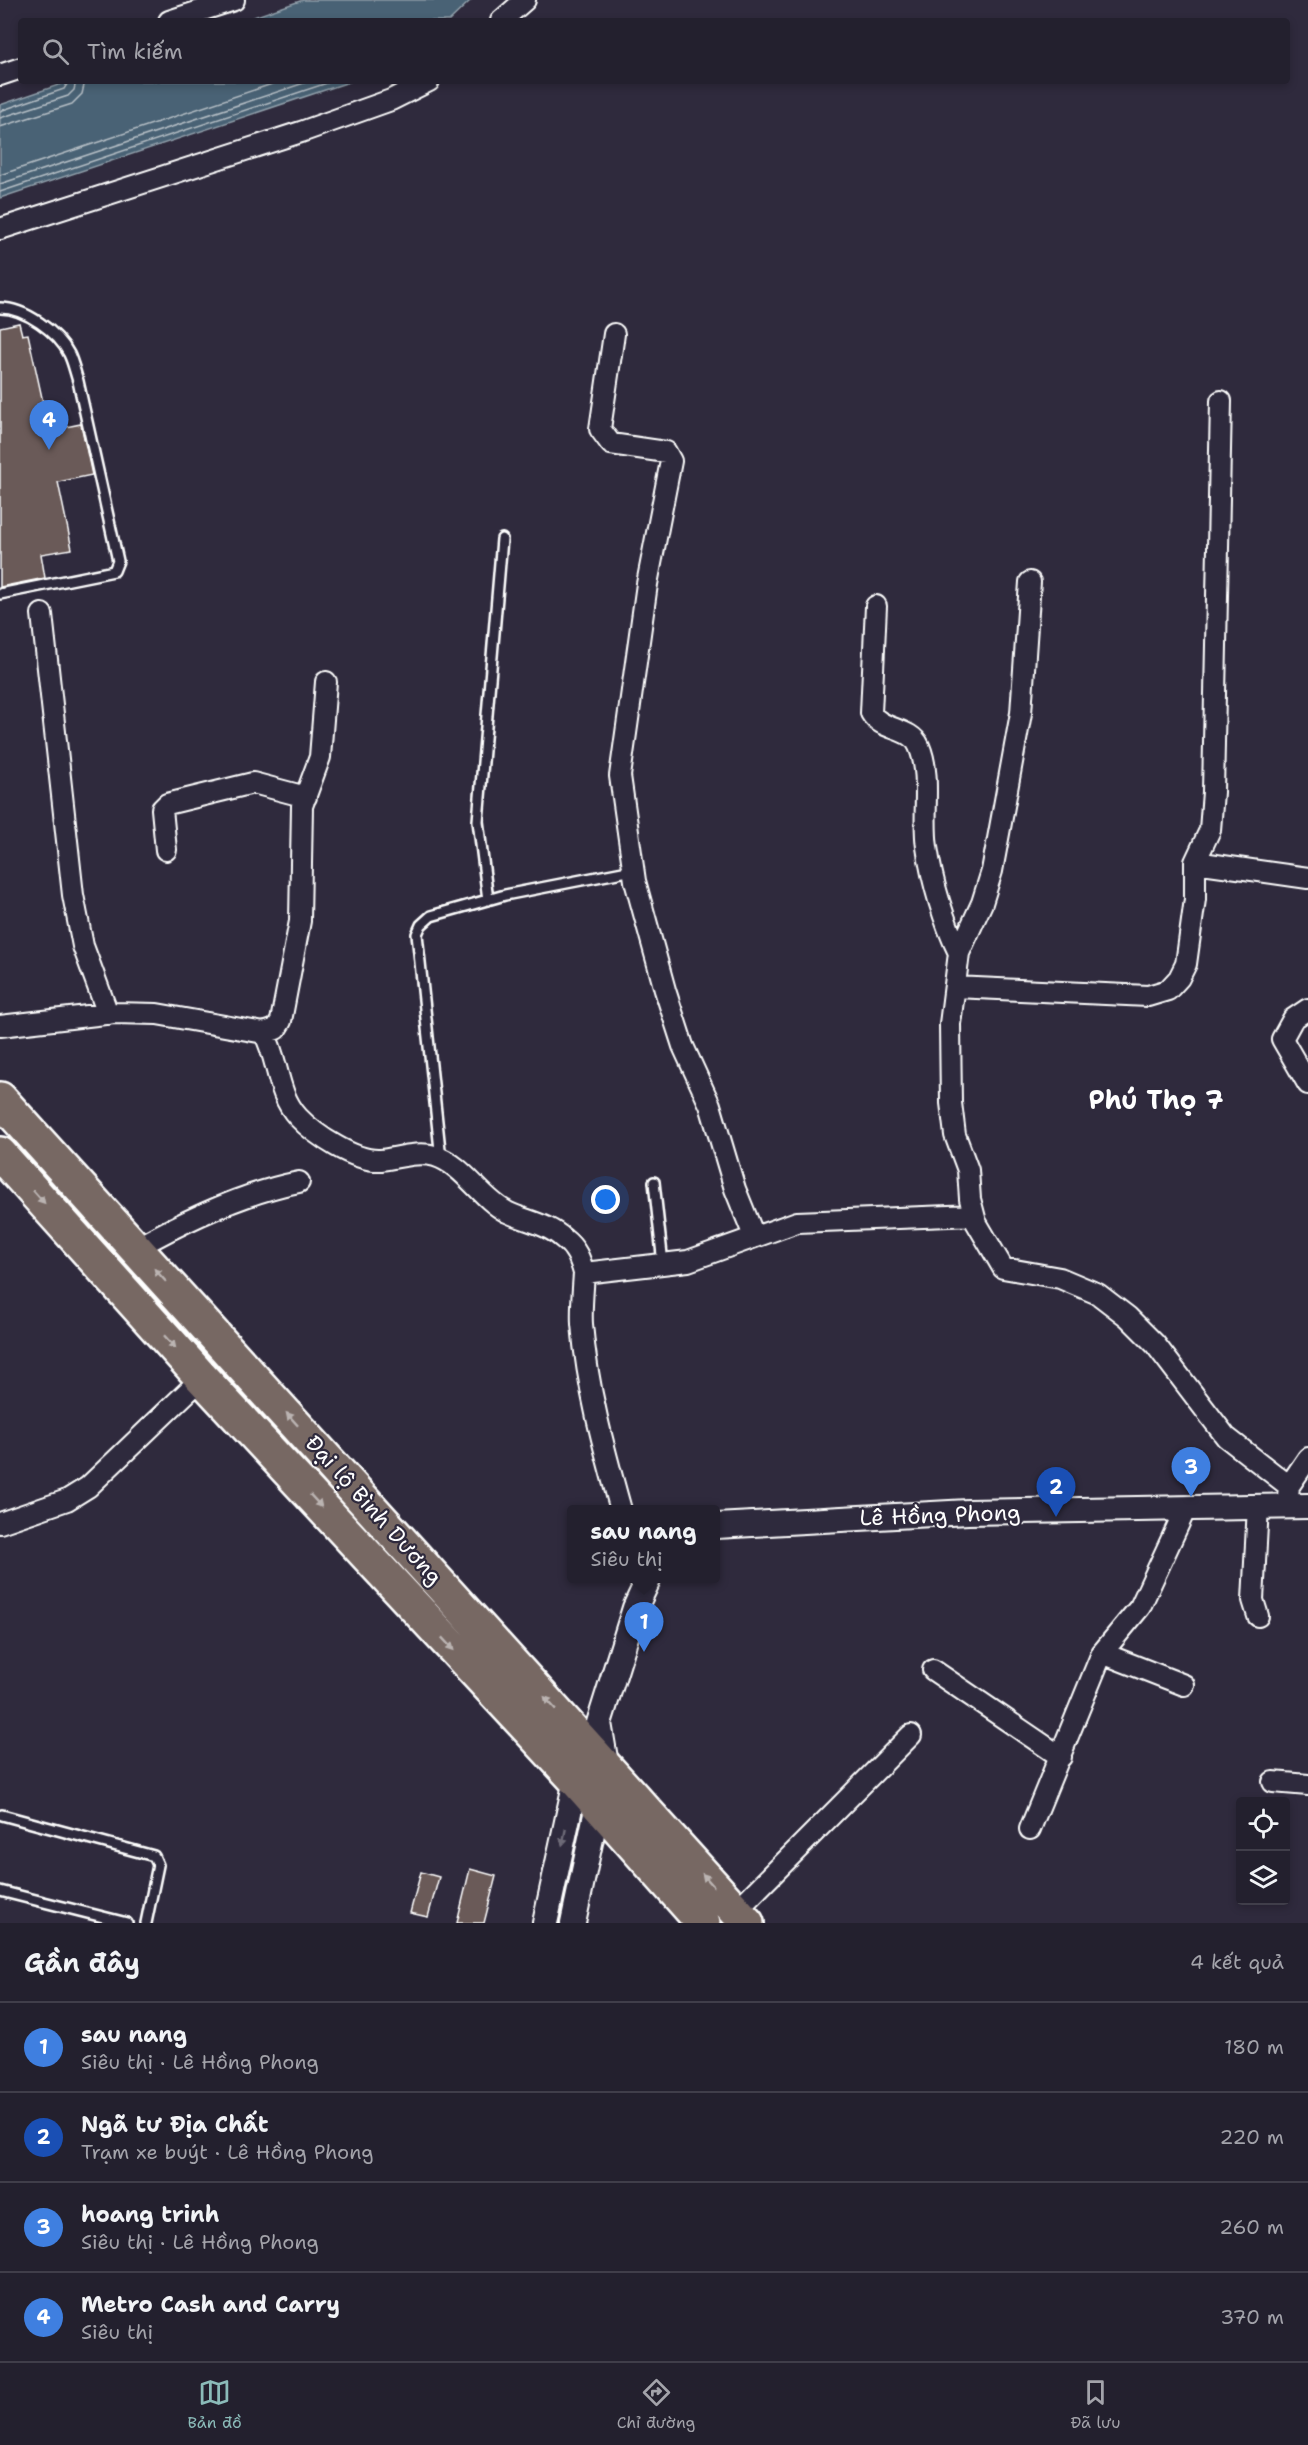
<!DOCTYPE html>
<html lang="vi">
<meta charset="utf-8">
<style>
body{margin:0;font-family:"Shantell Sans",sans-serif;background:#2f2d3a;color:#f1f3f6}
.controls{position:absolute;right:18px;bottom:18px;display:grid;overflow:hidden;border-radius:6px;box-shadow:0 3px 9px #0003}
.controls button{width:54px;height:54px;display:grid;place-items:center;padding:0;border:0;border-bottom:2px solid #403e4a;background:#23202e;color:#f1f3f6;font:30px sans-serif}
.you{position:absolute;left:606px;top:1200px;width:21px;height:21px;margin:-15px;border:4px solid #fff;border-radius:50%;background:#1a73e8;box-shadow:0 0 0 9px #1a73e833}
.badge{display:grid;place-items:center;width:39px;height:39px;border-radius:50%;background:#8bbbb9;color:#fff;font-size:20px;font-weight:700}
.pin{position:absolute;translate:-50% -50px;filter:drop-shadow(0 2px 3px #0008)}
.pin::after{content:'';position:absolute;top:32px;width:21px;height:18px;background:inherit;clip-path:polygon(0 0,100% 0,50% 100%)}
.popup{position:absolute;left:567px;top:1505px;width:153px;height:78px;box-sizing:border-box;display:grid;place-content:center;border-radius:6px;background:#23202e;filter:drop-shadow(0 2px 4px #0005);font-size:20px;white-space:nowrap;color:#a3a3aa}
.popup b{font-size:22px;color:#f1f3f6}
.popup::after{content:'';position:absolute;left:50%;top:100%;margin-left:-12px;border:12px solid transparent;border-top-color:#23202e}
.list{margin:0;padding:0;list-style:none}
h2{display:flex;justify-content:space-between;align-items:center;height:78px;margin:0;padding:0 24px;font-size:26px}
h2 small{font-size:20px;font-weight:400;color:#a3a3aa}
.list li{display:grid;grid-template-columns:39px 1fr auto;gap:18px;align-items:center;box-sizing:border-box;height:90px;padding:0 24px;border-top:2px solid #403e4a}
.list b{display:block;font-size:22px;white-space:nowrap}
.list p{margin:0;font-size:20px;white-space:nowrap;color:#a3a3aa}
.list em{font-size:20px;font-style:normal;color:#a3a3aa}
.icon{flex:none;width:33px;height:33px;fill:none;stroke:currentColor;stroke-width:2;stroke-linecap:round;stroke-linejoin:round}
.map{position:relative;flex:none;width:1308px;height:1923px;overflow:hidden}
.search{position:absolute;background:#23202e;box-shadow:0 3px 9px #0003;left:18px;right:18px;top:18px;height:66px;display:flex;align-items:center;gap:15px;box-sizing:border-box;padding:0 21px;border-radius:6px;color:#a3a3aa;font-size:22px}
.sheet{height:438px;background:#23202e}
nav{display:flex;justify-content:space-around;align-items:center;box-sizing:border-box;height:84px;border-top:2px solid #403e4a;background:#23202e;font-size:16px;color:#a3a3aa}
nav a{display:grid;justify-items:center;gap:3px}
nav .on{color:#8bbbb9}
.map>svg:first-child{display:block}
.water{fill:#4a6274;stroke:#92a1ac;stroke-width:1.5}
.lines{fill:none;stroke-linecap:round;stroke-linejoin:round}
.shore{stroke:#b7c0c7;stroke-width:1.5}
.building{fill:#6b5a58;stroke:#fff;stroke-width:1.5}
.service-casing{stroke:#fff;stroke-width:14}
.minor-casing{stroke:#fff;stroke-width:24}
.tertiary-casing{stroke:#fff;stroke-width:28}
.trunk-casing{stroke:#fff;stroke-width:38}
.service{stroke:#2f2a3d;stroke-width:9}
.minor{stroke:#2f2a3d;stroke-width:20}
.tertiary{stroke:#2f2a3d;stroke-width:24}
.trunk{stroke:#776864;stroke-width:33}
.oneway{fill:#bbb4b2}
.oneway2{fill:#6d6a77}
.labels{text-anchor:middle;dominant-baseline:central;stroke-width:4.5;stroke-linejoin:round;paint-order:stroke}
.street-label{font-size:22px;fill:#fff;stroke:#2f2a3d}
.quarter-label{font-size:26px;font-weight:bold;fill:#fff;stroke:#2f2a3d}
</style>
<div class="map">
<svg width="1308" height="1923" viewBox="0 0 1308 1923">
<rect width="100%" height="100%" fill="#2f2a3d"/>
<filter id="ink" filterUnits="userSpaceOnUse"><feTurbulence type="fractalNoise" baseFrequency=".0167" numOctaves="2"/><feDisplacementMap in="SourceGraphic" scale="12" xChannelSelector="R" yChannelSelector="G"/><feConvolveMatrix kernelMatrix="1 2 1 2 8 2 1 2 1" color-interpolation-filters="sRGB"/></filter>
<g filter="url(#ink)">
<path class="water" d="M303 0H471L449 21H242Z
M70 81H352L0 198V105Z"/>
<g class="lines">
<path class="shore" d="M0 111 64 89 69 81
M0 118 68 96 74 90 76 81
M0 127 72 104 82 94 85 81
M0 175 281 81
M0 184 310 81
M0 192 333 81"/>
</g>
<path class="building" d="M19 323 22 335 28 334 46 416 56 415 61 428 81 424 92 475 58 482 72 549 41 554 45 578 0 587V327Z
M470 1869 496 1876 484 1923H457Z
M421 1872 439 1877 428 1917 410 1913Z"/>
<g class="lines">
<g class="service-casing">
<path id="service" d="M0 308C25 308 58 332 69 354 73 362 75 372 78 381L118 561 114 571 0 594
M488 900 478 821 502 539
M441 1159 417 934 421 925 431 916 505 895 633 870
M654 1182 663 1264
M2 1815 154 1856 158 1865 146 1923
M0 1891 127 1923"/>
</g>
<g class="minor-casing">
<path id="minor" d="M169 21 234 0
M501 21 525 0
M0 75 21 68
M0 229 301 132 391 100 429 81
M614 334 600 429 611 444 666 452 671 461 647 584 620 776 635 881 665 990 683 1046 710 1105 735 1189 754 1236
M1030 582 1021 713 1000 828 992 871 982 903 959 953 950 1024 951 1103 955 1135 968 1170 970 1199 976 1222 1003 1268 1060 1278 1098 1294 1128 1317 1155 1344 1226 1437 1289 1486
M876 606 871 713C881 731 911 727 919 746 932 776 922 815 927 847 932 882 944 922 959 953
M42 614 73 895 83 946 108 1014
M166 850 162 809 167 804 253 783 306 797
M1195 862 1308 878
M955 987 1148 996 1168 990 1179 978 1186 964 1195 899V862L1210 830 1213 792 1221 401
M1308 1009 1293 1019 1282 1039 1308 1084
M0 1026 114 1013 157 1014 264 1033C279 1060 276 1093 298 1117 315 1135 355 1162 381 1160 398 1158 418 1151 435 1156 464 1165 480 1198 507 1212 526 1221 548 1224 564 1239 576 1248 580 1259 584 1273
M264 1033 276 1029 281 1021 300 921 302 806 320 757 326 682
M136 1248C186 1220 242 1193 299 1182
M1288 1497 1289 1486 1308 1458
M621 1510C604 1449 587 1387 582 1324 581 1308 583 1290 584 1273L688 1261 797 1222 974 1215
M0 1523 67 1500 88 1487 202 1378
M1258 1616 1253 1600 1258 1506
M1102 1653 1184 1685
M933 1670 1061 1757
M1273 1782 1308 1785
M1030 1829 1102 1653 1140 1607 1186 1508
M736 1911 911 1735"/>
</g>
<g class="tertiary-casing">
<path id="tertiary" d="M716 1526 968 1512 1308 1506
M607 1770 599 1723 635 1608 649 1578
M545 1923 576 1780
M573 1923 598 1805"/>
</g>
<g class="trunk-casing">
<path id="trunk" d="M0 1099 747 1923
M0 1154 202 1378 576 1780 703 1923"/>
</g>
<use href="#service" class="service"/>
<use href="#minor" class="minor"/>
<use href="#tertiary" class="tertiary"/>
<use href="#trunk" class="trunk"/>
</g>
<defs><path id="oneway-solid" d="M-6-.8H1V-3.2L6.5 0L1 3.2V.8H-6Z" transform="scale(1.5)"/></defs>
<g class="oneway">
<use href="#oneway-solid" transform="translate(39 1197) rotate(48)"/>
<use href="#oneway-solid" transform="translate(160 1275) rotate(-132)"/>
<use href="#oneway-solid" transform="translate(170 1342) rotate(48)"/>
<use href="#oneway-solid" transform="translate(292 1419) rotate(-132)"/>
<use href="#oneway-solid" transform="translate(316 1501) rotate(47)"/>
<use href="#oneway-solid" transform="translate(448 1644) rotate(47)"/>
<use href="#oneway-solid" transform="translate(550 1703) rotate(-132)"/>
<use href="#oneway-solid" transform="translate(708 1880) rotate(-132)"/>
</g>
<use class="oneway2" href="#oneway-solid" transform="translate(564 1837) rotate(102)"/>
</g>
<g class="labels">
<g class="street-label">
<text transform="translate(374 1510) rotate(48)">Đại lộ Bình Dương</text>
<text transform="translate(940 1515) rotate(-2)">Lê Hồng Phong</text>
</g>
<g class="quarter-label">
<text x="1156" y="1099">Phú Thọ 7</text>
</g>
</g>
</svg>
<div class="controls">
<button><svg class="icon" aria-label="locate" viewBox="0 0 24 24"><circle cx="12" cy="12" r="6"/><path d="M12 2v4M12 18v4M2 12h4M18 12h4"/></svg></button>
<button><svg class="icon" aria-label="layers" viewBox="0 0 24 24"><path d="M12 4l9 5-9 5-9-5zM3 14l9 5 9-5"/></svg></button>
</div>
<div class="you"></div>
<div class="pin badge" style="left:644px;top:1652px;background:#3f7fe0">1</div>
<div class="popup"><b>sau nang</b>Siêu thị</div>
<div class="pin badge" style="left:1056px;top:1517px;background:#1a4fb4">2</div>
<div class="pin badge" style="left:1191px;top:1497px;background:#3f7fe0">3</div>
<div class="pin badge" style="left:49px;top:450px;background:#3f7fe0">4</div>
<div class="search"><svg class="icon" aria-label="search" viewBox="0 0 24 24"><circle cx="10" cy="10" r="6"/><path d="M15 15l6 6"/></svg>Tìm kiếm</div>
</div>
<section class="sheet">
<h2>Gần đây<small>4 kết quả</small></h2>
<ul class="list">
<li><span class="badge" style="background:#3f7fe0">1</span><div><b>sau nang</b><p>Siêu thị · Lê Hồng Phong</p></div><em>180 m</em></li>
<li><span class="badge" style="background:#1a4fb4">2</span><div><b>Ngã tư Địa Chất</b><p>Trạm xe buýt · Lê Hồng Phong</p></div><em>220 m</em></li>
<li><span class="badge" style="background:#3f7fe0">3</span><div><b>hoang trinh</b><p>Siêu thị · Lê Hồng Phong</p></div><em>260 m</em></li>
<li><span class="badge" style="background:#3f7fe0">4</span><div><b>Metro Cash and Carry</b><p>Siêu thị</p></div><em>370 m</em></li>
</ul>
</section>
<nav>
<a class="on"><svg class="icon" aria-label="map" viewBox="0 0 24 24"><path d="M3 6l6-2 6 2 6-2v14l-6 2-6-2-6 2zM9 4v14M15 6v14"/></svg>Bản đồ</a>
<a><svg class="icon" aria-label="directions" viewBox="0 0 24 24"><path d="M12 3l9 9-9 9-9-9zM9 14v-3h6M13 9l2 2-2 2"/></svg>Chỉ đường</a>
<a><svg class="icon" aria-label="saved" viewBox="0 0 24 24"><path d="M7 4h10v16l-5-4-5 4z"/></svg>Đã lưu</a>
</nav>
